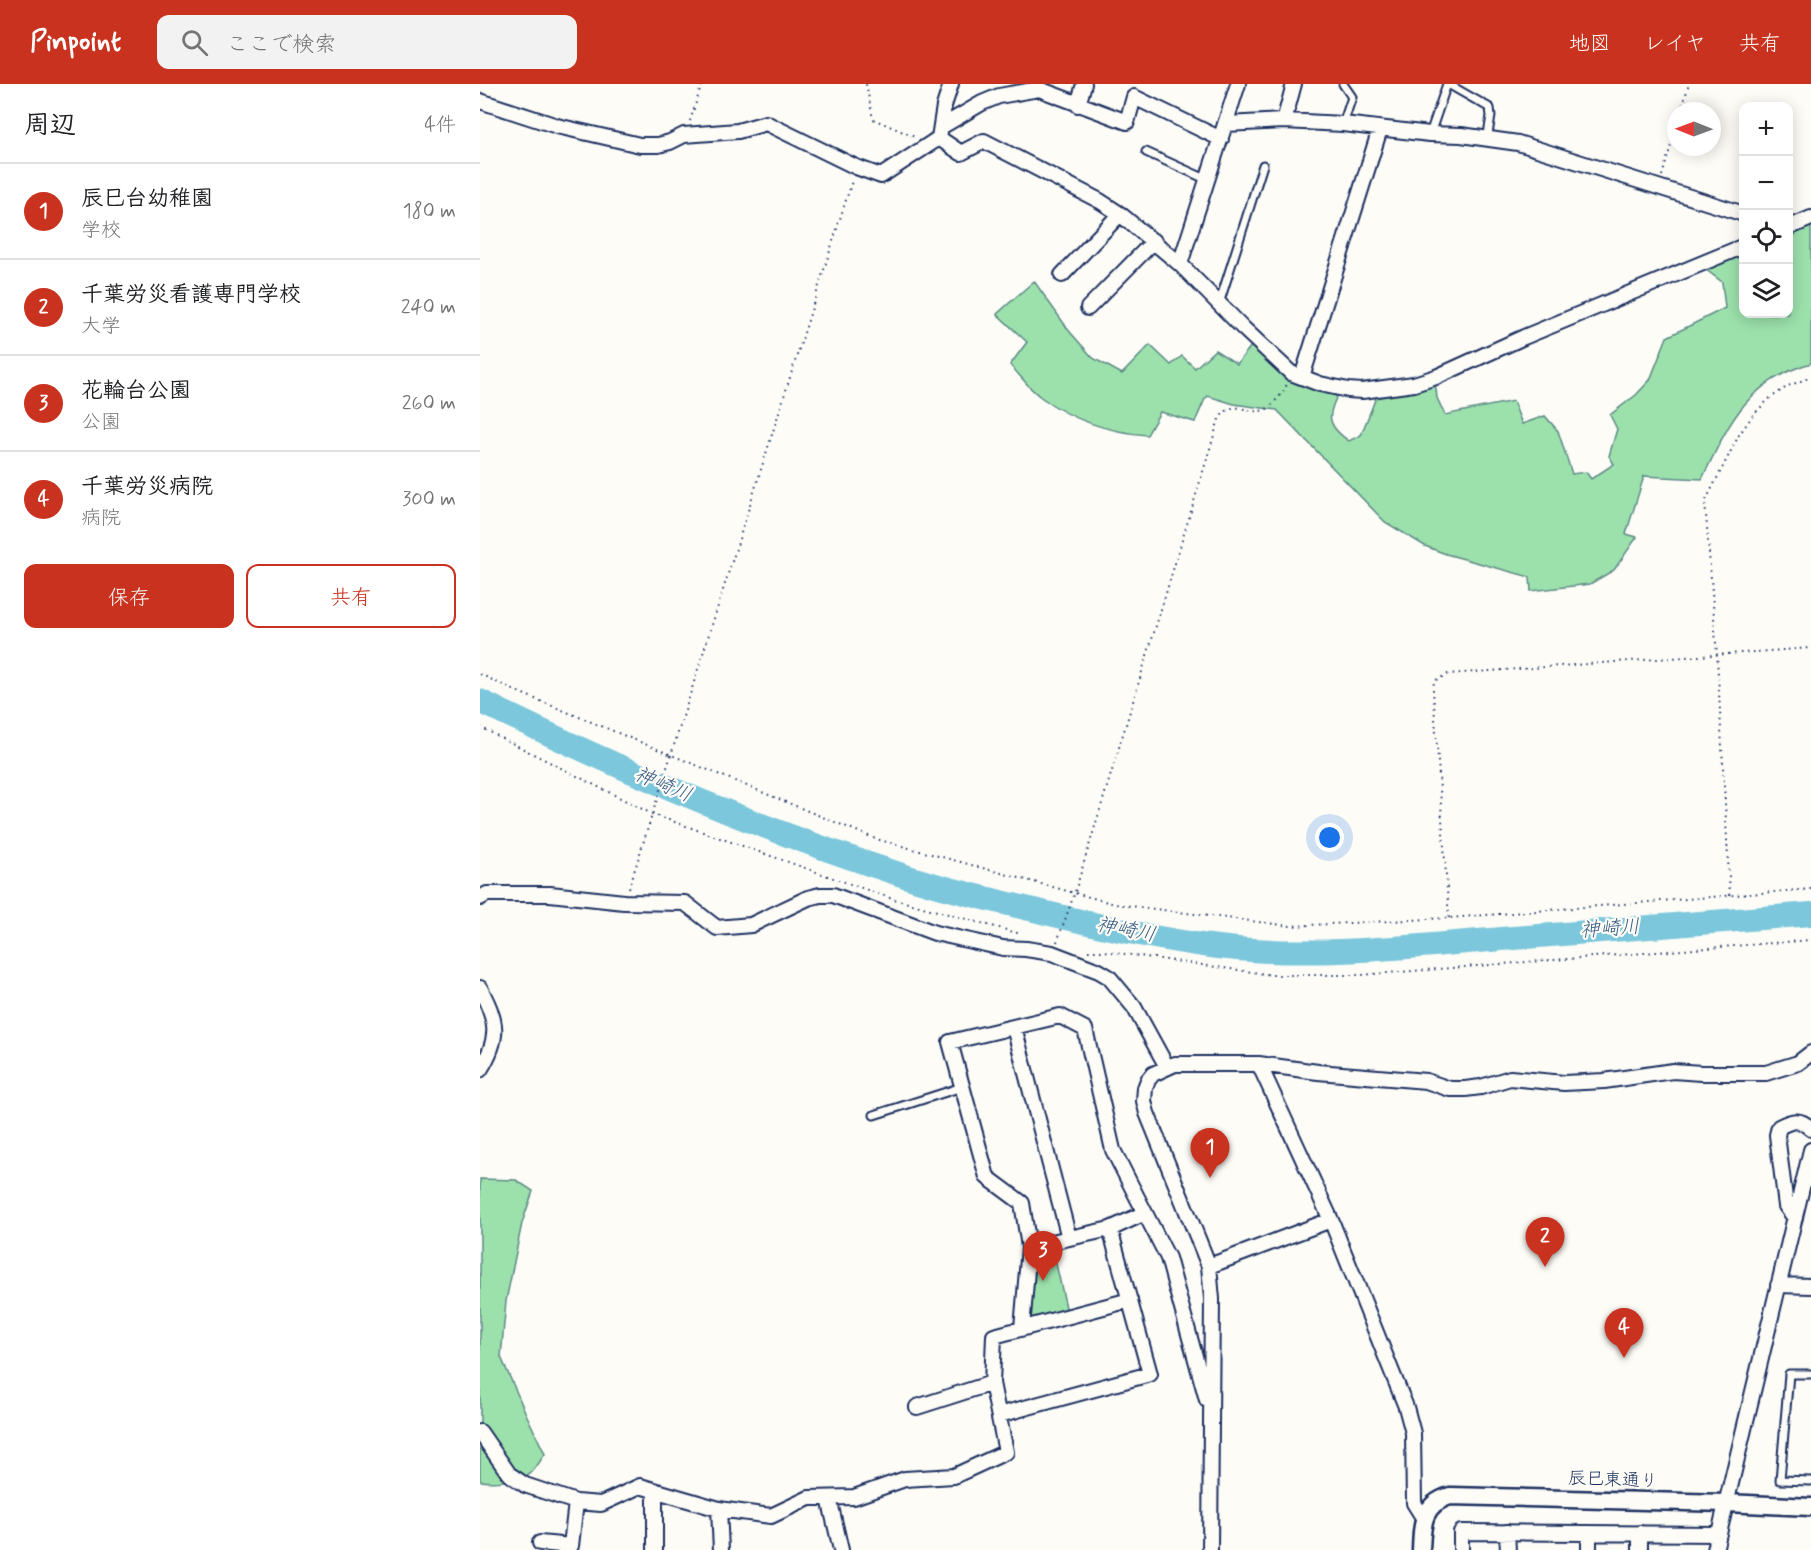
<!DOCTYPE html>
<html lang="ja">
<meta charset="utf-8">
<style>
body{margin:0;font-family:Mynerve,"Klee One",sans-serif;background:#f2f2f2;color:#202124}
.controls{position:absolute;right:18px;top:18px;display:grid;overflow:hidden;border-radius:12px;box-shadow:0 3px 15px #0003}
.controls button{width:54px;height:54px;display:grid;place-items:center;padding:0;border:0;border-bottom:2px solid #e0e0e0;background:#fff;color:#202124;font:30px sans-serif}
.compass{position:absolute;left:1187px;top:18px;width:54px;height:54px;border-radius:50%;background:#fff;box-shadow:0 3px 15px #0003;rotate:271deg}
.you{position:absolute;left:850px;top:754px;width:21px;height:21px;margin:-15px;border:4px solid #fff;border-radius:50%;background:#1a73e8;box-shadow:0 0 0 9px #1a73e833}
.badge{display:grid;place-items:center;width:39px;height:39px;border-radius:50%;background:#c8321e;color:#fff;font-size:20px;font-weight:700}
.pin{position:absolute;translate:-50% -50px;filter:drop-shadow(0 2px 3px #0008)}
.pin::after{content:'';position:absolute;top:32px;width:21px;height:18px;background:inherit;clip-path:polygon(0 0,100% 0,50% 100%)}
.list{margin:0;padding:0;list-style:none}
h2{display:flex;justify-content:space-between;align-items:center;height:78px;margin:0;padding:0 24px;font-size:26px}
h2 small{font-size:20px;font-weight:400;color:#757577}
.list li{display:grid;grid-template-columns:39px 1fr auto;gap:18px;align-items:center;box-sizing:border-box;height:96px;padding:0 24px;border-top:2px solid #e0e0e0}
.list b{display:block;font-size:22px;white-space:nowrap}
.list p{margin:0;font-size:20px;white-space:nowrap;color:#757577}
.list em{font-size:20px;font-style:normal;color:#757577}
.actions{display:flex;gap:12px;padding:18px 24px}
.actions a{flex:1;padding:14px 0;border:2px solid #c8321e;border-radius:12px;text-align:center;font-size:21px;color:#c8321e}
.actions .main{background:#c8321e;color:#fff}
.icon{flex:none;width:33px;height:33px;fill:none;stroke:currentColor;stroke-width:2;stroke-linecap:round;stroke-linejoin:round}
.map{position:relative;flex:none;width:1331px;height:1466px;overflow:hidden}
header{display:flex;align-items:center;gap:36px;box-sizing:border-box;height:84px;padding:0 30px;background:#c8321e;color:#fff}
header strong{font-size:28px}
nav{display:flex;gap:33px;margin-inline-start:auto;font-size:21px}
.search{width:420px;height:54px;background:#f2f2f2;display:flex;align-items:center;gap:15px;box-sizing:border-box;padding:0 21px;border-radius:12px;color:#757577;font-size:22px}
main{display:flex}
aside{flex:1;background:#fff}
.map>svg:first-child{display:block}
.green{fill:#9ce1ac;stroke:#5c8885;stroke-width:1.5}
.lines{fill:none;stroke-linecap:round;stroke-linejoin:round}
.river{stroke:#7bc7db;stroke-width:24}
.service-casing{stroke:#1b2f5e;stroke-width:11}
.minor-casing{stroke:#1b2f5e;stroke-width:18}
.tertiary-casing{stroke:#1b2f5e;stroke-width:21}
.path{stroke:#1b2f5e;stroke-width:2;stroke-dasharray:1.5 4.5;stroke-linecap:butt}
.service{stroke:#fdfcf7;stroke-width:7}
.minor{stroke:#fdfcf7;stroke-width:14}
.tertiary{stroke:#fdfcf7;stroke-width:16}
.labels{text-anchor:middle;dominant-baseline:central;stroke-width:4.5;stroke-linejoin:round;paint-order:stroke}
.street-label{font-size:18px;fill:#1b2f5e;stroke:#fdfcf7}
.water-label{font-size:20px;font-style:italic;fill:#385d84;stroke:#fdfcf7}
</style>
<header>
<strong>Pinpoint</strong>
<div class="search"><svg class="icon" aria-label="search" viewBox="0 0 24 24"><circle cx="10" cy="10" r="6"/><path d="M15 15l6 6"/></svg>ここで検索</div>
<nav><a>地図</a><a>レイヤ</a><a>共有</a></nav>
</header>
<main>
<aside>
<h2>周辺<small>4件</small></h2>
<ul class="list">
<li><span class="badge">1</span><div><b>辰巳台幼稚園</b><p>学校</p></div><em>180 m</em></li>
<li><span class="badge">2</span><div><b>千葉労災看護専門学校</b><p>大学</p></div><em>240 m</em></li>
<li><span class="badge">3</span><div><b>花輪台公園</b><p>公園</p></div><em>260 m</em></li>
<li><span class="badge">4</span><div><b>千葉労災病院</b><p>病院</p></div><em>300 m</em></li>
</ul>
<div class="actions"><a class="main">保存</a><a>共有</a></div>
</aside>
<div class="map">
<svg width="1331" height="1466" viewBox="0 0 1331 1466">
<rect width="100%" height="100%" fill="#fdfcf7"/>
<filter id="ink" filterUnits="userSpaceOnUse"><feTurbulence type="fractalNoise" baseFrequency=".0167" numOctaves="2"/><feDisplacementMap in="SourceGraphic" scale="12" xChannelSelector="R" yChannelSelector="G"/><feConvolveMatrix kernelMatrix="1 2 1 2 8 2 1 2 1" color-interpolation-filters="sRGB"/></filter>
<g filter="url(#ink)">
<path class="green" d="M1331 137V279C1266 298 1249 339 1222 395L1164 392 1146 450 1157 453 1134 486 1110 500 1051 507 1050 493 966 470 945 462 905 438 797 326 754 320 728 312 725 315 715 338 680 328 667 351C629 348 594 337 562 314 550 306 540 291 530 281L547 258 517 230 554 197 590 248 613 274 642 290 670 261 691 281 702 272 715 284 735 266 757 280 771 262C795 286 829 295 860 306 848 330 844 340 869 357L881 351 899 306 955 296 957 314 965 331 1033 317 1042 340 1065 332 1078 347 1092 390 1106 388 1111 395 1134 380 1129 372 1137 345 1130 331 1156 311 1170 296 1187 253 1245 224 1242 198 1221 182 1263 165 1264 230H1308L1309 147Z
M0 1095 36 1096 53 1107 42 1139 26 1217 21 1273 47 1332 65 1370C61 1375 56 1385 50 1390 39 1397 13 1399 0 1397Z
M571 1158 588 1232 542 1244 549 1163Z"/>
<g class="lines">
<path class="river" d="M0 617C138 685 281 746 428 793 472 807 517 817 562 828 620 842 679 856 738 863 829 874 930 863 1021 855 1124 846 1228 839 1331 830"/>
<g class="service-casing">
<path id="service" d="M968 0 1010 24 1011 32 1007 56
M863 40 872 13 863 0
M950 50 967 0
M666 68 728 96
M739 220 783 81
M394 1031 482 1003
M1331 1290H1309L1300 1396 1331 1397"/>
</g>
<g class="minor-casing">
<path id="minor" d="M0 17 77 42 160 61H178L190 58 204 51 258 47 286 39 376 83 401 92 459 54 464 22 471 0
M598 21 604 0
M804 37 814 0
M746 40 804 37 863 40 950 50 981 51 1038 59 1264 130
M461 43 502 19 519 12 559 5 647 38 654 13 741 55
M459 54 481 69 504 57 620 117 640 130 700 180 763 244 811 289 840 300 868 306 882 307 934 300 956 293 1044 253 1264 162
M1308 144 1331 134
M700 180 758 0
M582 191 640 130
M608 224 674 157
M822 293 900 45
M0 814 7 810H70L144 818 205 819 237 844 271 841 328 814 340 811H353L455 849 523 864 546 865 572 869 619 887 629 893 654 923 687 983
M0 904C17 937 21 953 0 986
M534 943 589 1154
M779 980 851 1136 926 1323 933 1349 934 1419 944 1435
M1315 1134 1306 1122 1297 1051 1299 1043C1312 1036 1320 1034 1331 1045
M549 1163 630 1145 665 1129
M729 1182 851 1136
M1298 1201 1331 1202
M542 1244 549 1163 542 1119 507 1093 470 958 580 932 605 945 633 1066 688 1174 727 1316
M437 1323 512 1299
M519 1331 670 1290 630 1145
M0 1348 29 1390 45 1401 96 1418 121 1420 160 1402 239 1425 291 1432 329 1414 374 1413 425 1395 474 1392 526 1368 512 1299 514 1252 650 1216
M349 1414 361 1466
M239 1425 241 1466
M1027 1448 1028 1466
M1109 1449V1466
M60 1459 91 1462 96 1418
M175 1466V1406
M730 1466 732 1215 729 1182 667 1029 664 1017 665 1004 668 996 673 990 695 980H779L838 988 946 997 970 1005H985L1001 1003 1030 994 1084 999 1124 997 1193 987 1221 989H1286L1318 979 1331 969
M981 1466V1448L1239 1450
M1160 1466V1449
M1235 1466 1331 1066"/>
</g>
<g class="tertiary-casing">
<path id="tertiary" d="M941 1466C942 1441 942 1420 970 1412L1246 1419 1331 1423"/>
</g>
<path class="path" d="M386 0 393 35 435 53
M1201 27 1209 0
M210 37 222 0
M1182 92 1196 44
M0 590 31 605 396 755 635 820 810 842 969 834 1331 805
M0 643 172 730 410 814 541 850
M149 804 372 97
M1250 811 1237 572 1225 418 1259 351 1273 331 1289 315 1308 302 1331 293
M969 834 953 606 954 597 968 590 1331 564
M577 858 595 808 739 335C755 311 768 334 786 325 790 323 793 320 796 316 801 311 804 307 807 300
M608 867H624L793 891H881L1331 856"/>
<use href="#service" class="service"/>
<use href="#minor" class="minor"/>
<use href="#tertiary" class="tertiary"/>
</g>
</g>
<g class="labels">
<g class="street-label">
<text transform="translate(1133 1396) rotate(2)">辰巳東通り</text>
</g>
<g class="water-label">
<text transform="translate(183 701) rotate(23)">神崎川</text>
<text transform="translate(1130 845) rotate(-4)">神崎川</text>
<text transform="translate(646 846) rotate(11)">神崎川</text>
</g>
</g>
</svg>
<div class="controls">
<button>+</button>
<button>−</button>
<button><svg class="icon" aria-label="locate" viewBox="0 0 24 24"><circle cx="12" cy="12" r="6"/><path d="M12 2v4M12 18v4M2 12h4M18 12h4"/></svg></button>
<button><svg class="icon" aria-label="layers" viewBox="0 0 24 24"><path d="M12 4l9 5-9 5-9-5zM3 14l9 5 9-5"/></svg></button>
</div>
<svg class="compass" viewBox="-18 -18 36 36"><path d="M0-13l5 13h-10z" fill="#e53935"/><path d="M0 13l5-13h-10z" fill="#757577"/></svg>
<div class="you"></div>
<div class="pin badge" style="left:730px;top:1094px">1</div>
<div class="pin badge" style="left:1065px;top:1183px">2</div>
<div class="pin badge" style="left:563px;top:1197px">3</div>
<div class="pin badge" style="left:1144px;top:1274px">4</div>
</div>
</main>
